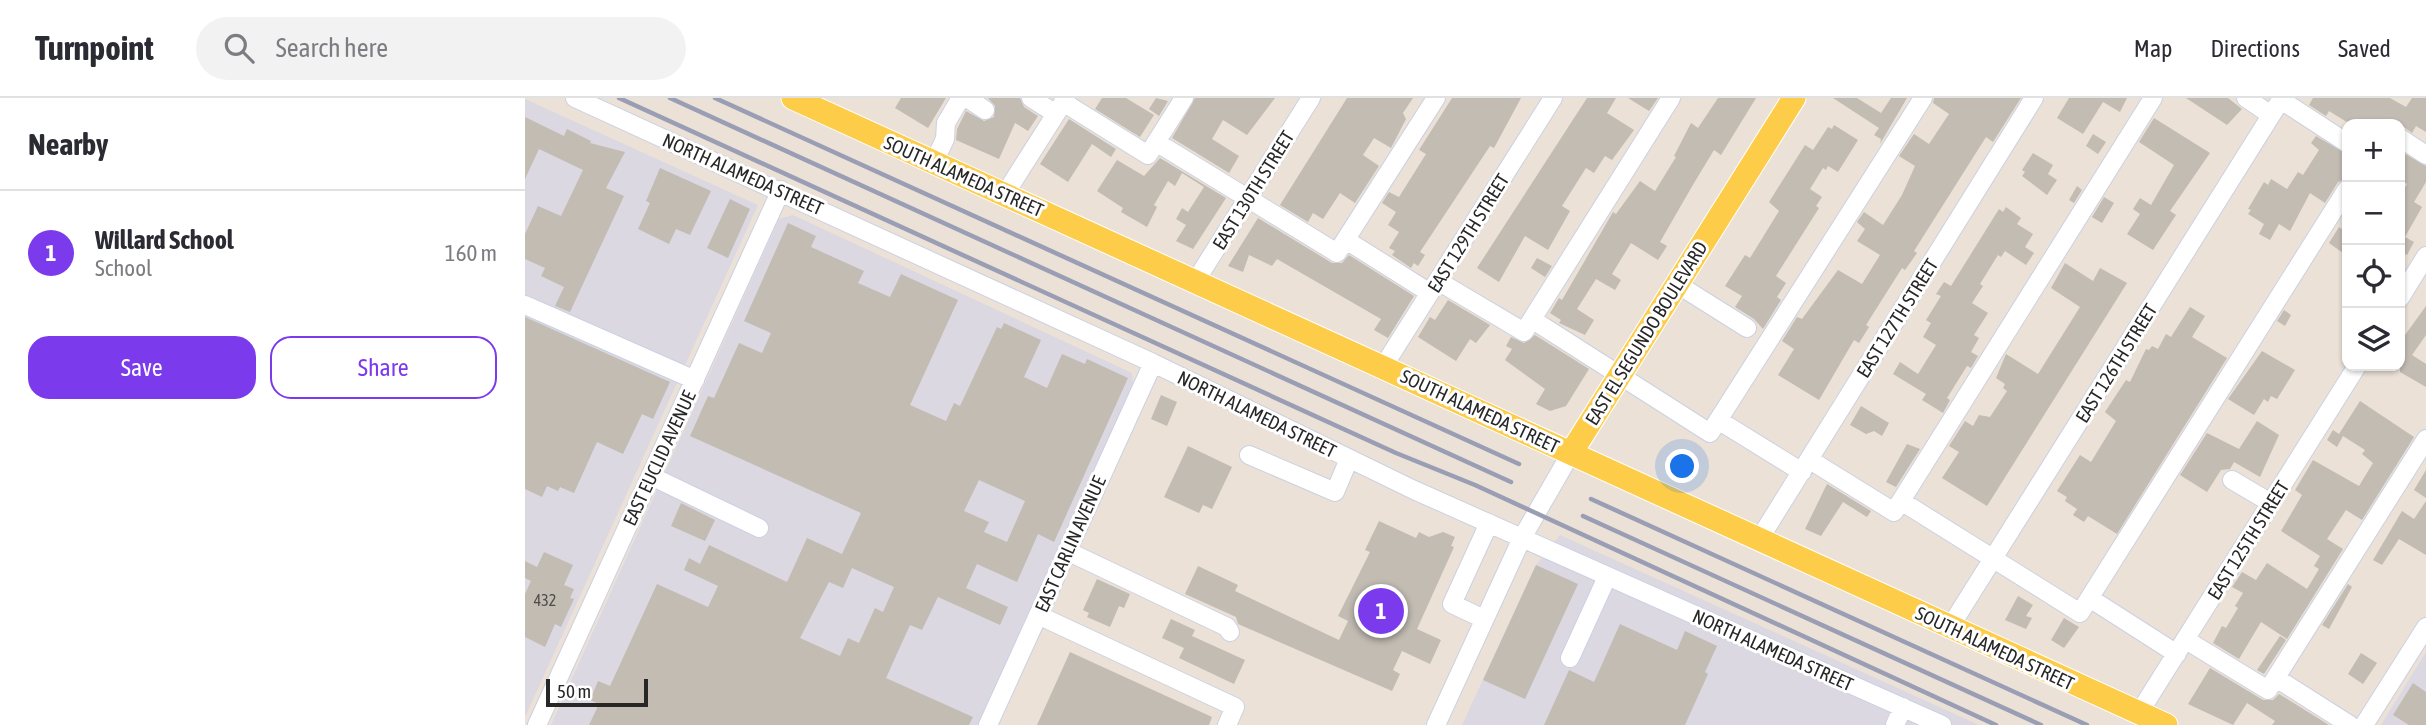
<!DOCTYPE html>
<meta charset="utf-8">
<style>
body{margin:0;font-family:"Asap Condensed",sans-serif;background:#f2f2f3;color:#2b2b33}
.controls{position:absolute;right:21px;top:21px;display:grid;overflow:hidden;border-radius:14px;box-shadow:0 2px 5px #0004}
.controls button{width:63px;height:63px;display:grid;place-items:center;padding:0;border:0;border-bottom:2px solid #e1e1e2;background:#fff;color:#2b2b33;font:35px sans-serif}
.scale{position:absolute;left:21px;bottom:18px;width:102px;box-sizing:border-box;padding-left:7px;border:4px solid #272727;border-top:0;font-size:19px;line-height:24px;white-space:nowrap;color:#272727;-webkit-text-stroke:5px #fff;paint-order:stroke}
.you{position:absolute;left:1158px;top:369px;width:24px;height:24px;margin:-18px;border:5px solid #fff;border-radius:50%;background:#1a73e8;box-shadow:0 0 0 10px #1a73e833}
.badge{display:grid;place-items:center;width:46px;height:46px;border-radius:50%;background:#7c3aed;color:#fff;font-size:23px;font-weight:700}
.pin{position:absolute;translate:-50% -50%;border:4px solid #fff;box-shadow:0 2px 7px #0006}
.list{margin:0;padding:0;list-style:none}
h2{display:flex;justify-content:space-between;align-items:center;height:91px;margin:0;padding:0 28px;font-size:30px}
h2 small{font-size:23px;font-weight:400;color:#7c7c81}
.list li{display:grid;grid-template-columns:46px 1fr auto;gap:21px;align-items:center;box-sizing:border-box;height:126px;padding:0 28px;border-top:2px solid #e1e1e2}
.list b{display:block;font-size:26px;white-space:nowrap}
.list p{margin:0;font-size:23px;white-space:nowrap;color:#7c7c81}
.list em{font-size:23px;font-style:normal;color:#7c7c81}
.actions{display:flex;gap:14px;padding:21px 28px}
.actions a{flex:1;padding:16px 0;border:2px solid #7c3aed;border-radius:21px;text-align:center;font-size:24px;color:#7c3aed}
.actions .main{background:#7c3aed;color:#fff}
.icon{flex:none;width:38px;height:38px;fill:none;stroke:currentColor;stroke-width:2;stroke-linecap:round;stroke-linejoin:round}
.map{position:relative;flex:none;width:1901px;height:627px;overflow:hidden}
header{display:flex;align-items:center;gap:42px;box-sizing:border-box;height:98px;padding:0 35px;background:#fff;border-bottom:2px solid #e1e1e2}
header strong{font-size:33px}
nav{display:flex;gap:38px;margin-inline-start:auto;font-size:24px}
.search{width:490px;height:63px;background:#f2f2f3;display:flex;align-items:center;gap:18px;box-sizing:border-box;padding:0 24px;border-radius:38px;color:#7c7c81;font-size:26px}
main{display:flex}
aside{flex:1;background:#fff}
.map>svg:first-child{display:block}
.industrial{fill:#dbd8e2}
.building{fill:#c2bcb3;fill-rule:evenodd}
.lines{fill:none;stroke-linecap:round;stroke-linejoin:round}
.minor-casing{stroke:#cbd1e2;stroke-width:20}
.major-casing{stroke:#fff;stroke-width:25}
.minor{stroke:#fff;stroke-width:18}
.major{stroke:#fdcc49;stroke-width:23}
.rail{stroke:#999eb4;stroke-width:4.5}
.labels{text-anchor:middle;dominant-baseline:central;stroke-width:6;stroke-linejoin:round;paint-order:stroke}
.number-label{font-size:16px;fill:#4e4c4a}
.street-label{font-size:19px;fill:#272727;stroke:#fff}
</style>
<header>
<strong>Turnpoint</strong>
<div class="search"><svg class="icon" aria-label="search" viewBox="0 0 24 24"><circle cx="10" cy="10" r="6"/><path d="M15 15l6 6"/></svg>Search here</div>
<nav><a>Map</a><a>Directions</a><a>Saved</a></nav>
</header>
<main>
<aside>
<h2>Nearby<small></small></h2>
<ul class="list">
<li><span class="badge">1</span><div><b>Willard School</b><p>School</p></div><em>160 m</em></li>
</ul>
<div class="actions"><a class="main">Save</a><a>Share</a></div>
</aside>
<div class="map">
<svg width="1901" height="627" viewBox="0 0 1901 627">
<rect width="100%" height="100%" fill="#ebe1d6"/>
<path class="industrial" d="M0 1 233 107 0 619Z
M268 117 607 275 608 286 453 627H26L254 121Z
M1035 437 1454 627H937L1011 467Z
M1901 554V627H1856Z"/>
<path class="building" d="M376 0H421L403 30 370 10Z
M463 0H495L499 9 513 18 503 33 490 25 474 61 431 42 432 31 441 13 459 23 469 19 470 8Z
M577 0H601L629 17 615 39 570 11Z
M631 0 643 3 634 18 624 11Z
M670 0H750L722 37 698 22 687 41 714 58 704 75 647 40Z
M822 0H888L878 15 881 21 866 50 849 40 838 57 854 68 830 105 815 95 798 121 788 115 783 124 755 107Z
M927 0H996L969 50 965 48 895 154 900 157 893 168 889 165 886 170 867 157 870 153 864 150 874 134 863 127 871 114 857 105 864 94 874 99 901 56 894 52Z
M1062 0H1091L1082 15 1109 32 1087 62 1080 58 1069 75 1061 70 1037 108 1045 113 1023 152 1000 138 974 184 952 170Z
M1103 0H1133L1124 13Z
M1193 0H1231L1196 57 1189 52 1169 85 1135 144 1142 148 1133 162 1106 145 1087 176 1096 182 1090 192 1071 181 1052 211 1069 222 1060 237 1034 225 1036 222 1025 215 1034 200 1037 202 1088 114 1091 116 1115 83 1130 93 1151 59 1149 58 1166 25 1173 30Z
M1308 0H1332L1356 15 1366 0H1382L1355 46 1356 41 1349 37 1354 30Z
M1409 0H1496L1468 44 1461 39 1389 153 1392 155 1380 172 1377 170 1341 227 1344 229 1334 245 1329 242 1294 302 1253 277 1269 251 1257 243 1272 219 1277 221 1313 172 1337 186 1355 157 1332 143 1340 131 1332 124 1339 114 1358 127 1377 97 1390 68 1374 58 1389 36 1404 46 1424 16 1408 5Z
M1544 0H1602L1595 14 1578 4 1558 36 1532 20Z
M1661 0H1703L1717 11 1702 27Z
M1788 0H1865L1881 9 1887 0H1901V34L1891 28 1887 35 1875 26H1825L1804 13 1801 18 1784 7Z
M0 19 39 38 42 31 66 43 65 45 100 54 81 90 99 98 45 214 30 208 39 189 16 178 20 170 0 161V136L13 108 36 118 58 72 14 51 0 81Z
M1629 20 1685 55 1645 113 1651 117 1628 152 1602 136 1615 116 1608 111 1615 100 1626 107 1649 67 1614 44Z
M544 21 591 51 586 59 567 46 543 84 515 66Z
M1309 27 1333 42 1313 74 1303 68 1301 72 1298 70 1285 91 1297 99 1291 108 1294 110 1251 178 1261 185 1252 199 1256 202 1238 231 1229 221 1210 209 1217 198 1200 188 1220 157 1225 160 1254 113 1244 104 1280 47 1288 52 1303 29 1307 31Z
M1568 36 1581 44 1573 56 1561 48Z
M1791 38 1822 56V80L1813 84 1800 105 1785 95 1765 133 1754 126 1745 142 1734 136 1739 126 1723 116 1726 112 1723 111 1739 84 1743 87 1746 81 1762 91 1773 74 1778 77 1794 52 1786 45Z
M1875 53 1901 68V84L1889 104 1897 109 1880 139 1889 144 1882 157 1875 153V97L1882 86 1875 82Z
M1508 55 1528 67 1523 76 1532 82 1522 97 1497 78 1500 74 1497 72Z
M635 60 701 100 668 151 651 143 661 127 651 121 657 110 663 114 679 89 657 75 650 88 643 83 629 107 632 109 622 129 596 114 598 110 572 93 592 62 619 78Z
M135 70 186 93 165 137 151 131 144 146 113 131 125 105 121 103Z
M1552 88 1557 92 1549 105 1544 102Z
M1579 99 1589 105 1577 125 1567 119Z
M205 101 225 111 203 160 182 150Z
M1481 109 1496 120 1492 126 1508 136 1500 149 1509 155 1501 167 1480 153 1476 159 1473 157 1455 186 1458 188 1447 205 1463 215 1449 237 1454 240 1446 254 1453 258 1446 270 1442 268 1422 300 1425 302 1418 315 1397 302 1401 296 1368 276 1375 264 1393 276 1411 247 1398 239 1406 225 1401 222 1416 198 1411 196 1419 184 1426 188 1474 111 1478 114Z
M733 120 807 165H817L824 157 889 198 863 240 849 232 856 221 752 161 747 168 724 157 718 174 703 168Z
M263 125 291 138 286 149 339 173 333 185 365 199 376 176 433 202 385 307 421 323 429 305 435 308 472 229 476 231 479 225 516 242 499 279 522 290 537 256 560 266 562 261 603 280 529 444 513 436 492 484 452 466 441 490 483 509 475 527 413 499 397 532 385 527 361 580 448 619 444 627H64L74 606 65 602 73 583 85 588 132 486 183 509 193 488 159 472 164 460 175 466 184 447 262 484 282 440 317 456 336 415 165 338 183 298 189 300 214 245 237 255 246 235 219 223ZM454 382 500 403 482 444 459 434 464 424 439 413ZM327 470 369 489 358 514 350 510 334 545 323 540 315 558 275 540 304 484 318 490Z
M1814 129 1822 135V148L1818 155 1804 145Z
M1012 160 1027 168 1020 179 1006 170Z
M1540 165 1568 183 1575 170 1602 185 1462 408 1417 380 1434 354 1424 348 1440 323 1448 328 1454 317 1465 319 1482 293 1478 290 1480 286 1471 280 1481 256 1513 276 1555 209 1526 190Z
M923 202 965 227 951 245 945 241 931 263 893 239 905 219 910 222Z
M1901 208V237L1887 257 1901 266V289L1875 274V244Z
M1665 209 1680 218 1667 239 1702 260 1592 436 1563 418 1559 424 1548 417 1552 411 1540 403 1542 399 1532 393 1555 357 1566 364 1591 323 1580 314 1601 282 1605 284 1621 251 1624 252 1627 248 1633 251 1641 236 1646 239Z
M1759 212 1766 217 1760 228 1752 223Z
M0 219 145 284 128 321 117 316 98 356 72 344 49 395 35 389 33 393 22 388 17 399 0 391Z
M1010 237 1064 271 1041 308 1025 313 1011 306 1020 291 980 262 987 251 981 248 986 239 999 245Z
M1737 253 1770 272 1752 301 1746 298 1743 304 1739 301 1729 317 1703 301Z
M636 297 652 304 642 328 626 321Z
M1835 303 1889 339 1837 422 1821 412 1802 441 1818 451 1762 541 1736 524 1714 561 1688 545 1697 528 1701 530 1713 510 1710 508 1718 495 1707 489 1717 474 1731 482 1742 465 1782 491 1794 471 1789 468 1795 458 1756 433 1777 397 1770 392 1788 362 1834 388 1848 365 1837 356 1840 352 1818 338 1812 349 1802 342 1808 332 1814 336Z
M1336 308 1364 325 1357 338 1349 333 1341 336 1325 327Z
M1732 323 1754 337 1735 379 1709 364 1705 371 1696 372 1682 394 1655 377 1682 335 1714 351Z
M1382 346 1395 351 1371 389 1361 384Z
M663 348 707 369 687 411 678 407 674 415 639 399Z
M1901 372V400L1889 392Z
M1302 386 1346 413 1342 419 1318 404 1296 438 1280 431Z
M1901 403V457L1874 441 1857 467 1848 462 1877 413 1889 421Z
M156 405 190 422 180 443 146 428Z
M854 423 891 440 894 434 904 439 918 434 930 439 926 448 929 449 892 531 916 542 905 566 877 553 868 572 875 576 867 593 713 526 711 519 660 496 673 468 713 487 710 493 814 542 823 523 813 518 845 454 840 452Z
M19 454 48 467 39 487 49 491 45 500 49 501 36 529 30 526 20 549 0 539V496L6 483 0 480V463L12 469Z
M1011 467 1053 486 1000 601 958 582Z
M572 481 605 496 599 510 594 508 585 529 562 519 564 515 558 512Z
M1823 486 1827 489 1804 531 1797 527Z
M1493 498 1508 507 1501 518 1507 520 1501 531 1480 522Z
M1539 520 1554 529 1539 550 1526 542Z
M646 521 670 532 667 538 720 562 709 586 654 560 659 550 637 540Z
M1095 526 1152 552 1160 533 1192 548 1180 574 1183 576 1160 627H1019L1044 572 1069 584Z
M1755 538 1761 542 1739 576 1732 572Z
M545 554 687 619 684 627H512Z
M1836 555 1852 565 1838 586 1823 576Z
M1685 570 1738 602H1748L1754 596 1804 627H1747L1750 623 1722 605 1708 627 1663 606Z
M1888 585 1901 594V627H1884L1868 617Z"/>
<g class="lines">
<g class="minor-casing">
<path id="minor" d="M50 0 628 265 889 392 1417 627
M506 0 531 16
M1721 0 1746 17
M1756 2 1822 45
M538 4 623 57 659 0
M1875 40 1901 57
M631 44 812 155 911 0
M409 64 420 41 421 25 434 3 442 0 460 12
M480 96 541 0
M821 142 905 195
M913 183 999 234 1146 0
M670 184 786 0
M1152 186 1222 230
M1875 200 1901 158
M0 207 170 282
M1008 222 1185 335 1398 0
M858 269 1028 0
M1193 322 1277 374
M724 357 810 394 824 361
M1285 362 1369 414 1628 0
M126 378 234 430
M1707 382 1746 405
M1376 403 1555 515 1822 91
M1235 440 1509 0
M542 453 702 529 705 534
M1566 501 1652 556
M513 517 710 609 702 627
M959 521 927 506 964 425
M1425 529 1757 0
M1661 542 1743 592 1901 341
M1045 560 1082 479
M1751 580 1825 627
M1614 615 1832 268
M12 627 256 92
M463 627 628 265
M911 627 997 440 1046 355
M1370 627 1378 609
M1839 627 1901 529"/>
</g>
<g class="major-casing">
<path id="major" d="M268 0 1641 627
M1046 355 1269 0"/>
</g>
<use href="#minor" class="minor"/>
<use href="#major" class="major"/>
<path class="rail" d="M94 0 871 355 950 387 1471 627
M145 0 986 384
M190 0 994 366
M1066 401 1562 627
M1058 418 1516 627"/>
</g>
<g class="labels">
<g class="number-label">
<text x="20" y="502">432</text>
</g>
<g class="street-label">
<text transform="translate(218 76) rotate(24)">NORTH ALAMEDA STREET</text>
<text transform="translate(439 78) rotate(24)">SOUTH ALAMEDA STREET</text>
<text transform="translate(728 92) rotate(-58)">EAST 130TH STREET</text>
<text transform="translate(943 135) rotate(-58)">EAST 129TH STREET</text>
<text transform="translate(1372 220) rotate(-58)">EAST 127TH STREET</text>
<text transform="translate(1121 235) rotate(-58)">EAST EL SEGUNDO BOULEVARD</text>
<text transform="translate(1591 265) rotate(-58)">EAST 126TH STREET</text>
<text transform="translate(955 313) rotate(25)">SOUTH ALAMEDA STREET</text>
<text transform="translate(732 316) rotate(26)">NORTH ALAMEDA STREET</text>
<text transform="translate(134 360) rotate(-65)">EAST EUCLID AVENUE</text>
<text transform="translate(1723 442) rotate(-58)">EAST 125TH STREET</text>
<text transform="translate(545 446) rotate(-66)">EAST CARLIN AVENUE</text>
<text transform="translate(1470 550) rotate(25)">SOUTH ALAMEDA STREET</text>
<text transform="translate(1248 552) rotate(24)">NORTH ALAMEDA STREET</text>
</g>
</g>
</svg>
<div class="controls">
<button>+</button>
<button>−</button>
<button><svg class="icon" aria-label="locate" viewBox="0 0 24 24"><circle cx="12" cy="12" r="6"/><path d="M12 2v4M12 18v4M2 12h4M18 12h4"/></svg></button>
<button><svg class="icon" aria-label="layers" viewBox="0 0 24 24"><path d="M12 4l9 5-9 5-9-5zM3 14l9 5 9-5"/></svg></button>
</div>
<div class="scale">50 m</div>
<div class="you"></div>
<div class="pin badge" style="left:856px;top:513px">1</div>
</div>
</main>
